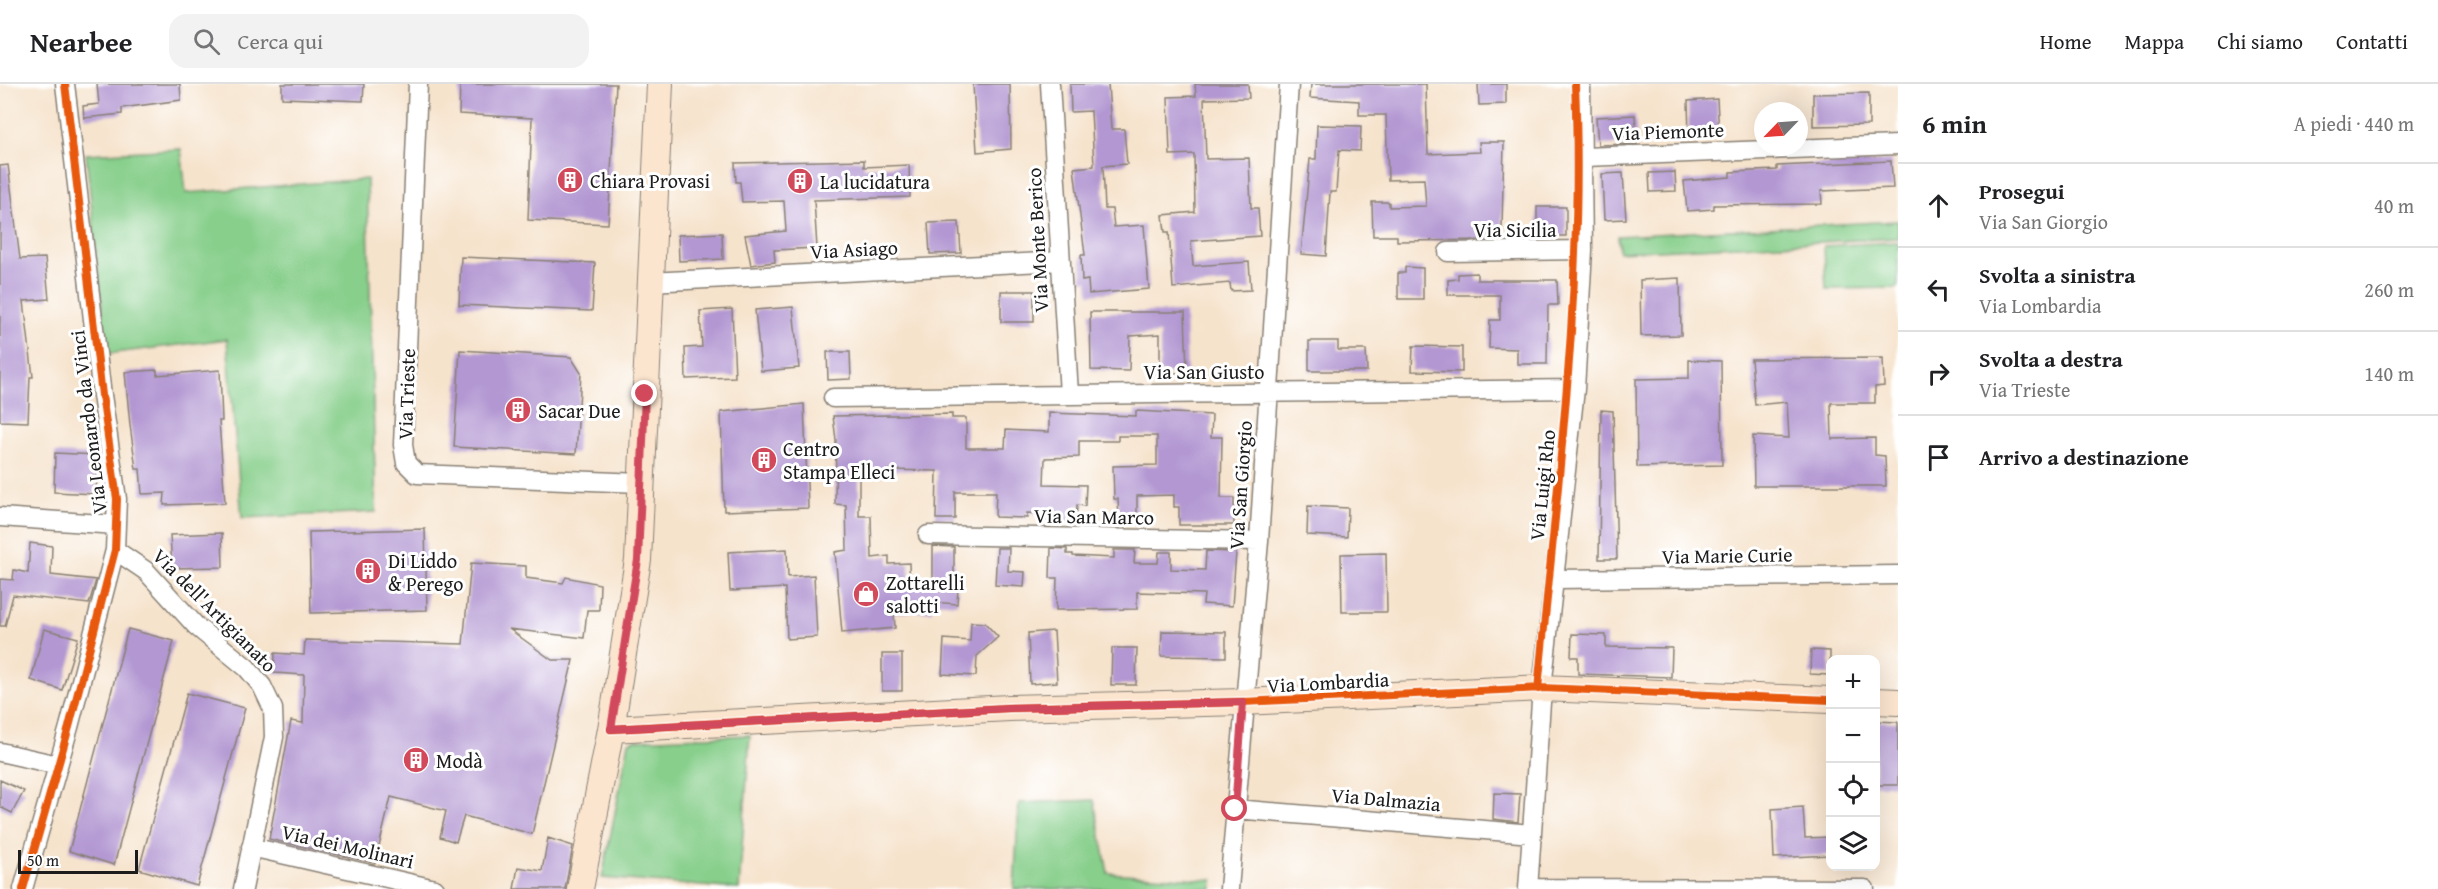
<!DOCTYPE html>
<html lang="it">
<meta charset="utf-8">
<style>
body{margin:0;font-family:"Gentium Book Plus",serif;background:#f2f2f2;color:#202124}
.controls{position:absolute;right:18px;bottom:18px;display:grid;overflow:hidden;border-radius:12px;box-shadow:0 6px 24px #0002}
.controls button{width:54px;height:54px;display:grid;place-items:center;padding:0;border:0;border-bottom:2px solid #e0e0e0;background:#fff;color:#202124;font:30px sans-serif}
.compass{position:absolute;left:1754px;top:18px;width:54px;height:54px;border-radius:50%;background:#fff;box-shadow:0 6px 24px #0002;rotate:245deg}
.scale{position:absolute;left:18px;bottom:15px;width:120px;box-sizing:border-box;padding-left:6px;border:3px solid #1c1c1c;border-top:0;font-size:16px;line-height:21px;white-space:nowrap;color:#1c1c1c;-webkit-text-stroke:4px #fff;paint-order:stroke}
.stop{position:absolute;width:18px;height:18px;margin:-14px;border:4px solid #d1495b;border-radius:50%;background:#fff}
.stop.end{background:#d1495b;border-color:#fff;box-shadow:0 2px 6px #0008}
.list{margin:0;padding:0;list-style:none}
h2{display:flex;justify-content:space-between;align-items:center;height:78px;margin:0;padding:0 24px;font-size:26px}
h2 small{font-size:20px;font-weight:400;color:#757577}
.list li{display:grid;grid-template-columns:39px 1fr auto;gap:18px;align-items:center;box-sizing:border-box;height:84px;padding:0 24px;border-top:2px solid #e0e0e0}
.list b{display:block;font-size:22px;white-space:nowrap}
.list p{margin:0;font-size:20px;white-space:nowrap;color:#757577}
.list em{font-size:20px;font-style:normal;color:#757577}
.icon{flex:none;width:33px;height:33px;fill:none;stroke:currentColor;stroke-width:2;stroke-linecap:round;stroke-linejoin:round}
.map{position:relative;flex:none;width:1898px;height:805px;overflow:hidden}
header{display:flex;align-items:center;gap:36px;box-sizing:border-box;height:84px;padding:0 30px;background:#fff;border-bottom:2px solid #e0e0e0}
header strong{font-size:28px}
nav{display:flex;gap:33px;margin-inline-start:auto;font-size:21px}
.search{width:420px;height:54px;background:#f2f2f2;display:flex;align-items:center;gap:15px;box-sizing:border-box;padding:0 21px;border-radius:18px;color:#757577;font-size:22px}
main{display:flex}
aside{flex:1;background:#fff}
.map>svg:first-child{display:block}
.green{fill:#87cf8b;stroke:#527654;stroke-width:1.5}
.building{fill:#b297d2}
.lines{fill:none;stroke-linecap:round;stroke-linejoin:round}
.street-casing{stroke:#898074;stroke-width:21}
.secondary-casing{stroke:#898074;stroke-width:28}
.street{stroke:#fff;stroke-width:18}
.secondary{stroke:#fbe5cf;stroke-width:26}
.cycleway-casing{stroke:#fff;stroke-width:11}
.cycleway{stroke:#e8590c;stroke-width:8}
.route{stroke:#d1495b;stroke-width:8}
.labels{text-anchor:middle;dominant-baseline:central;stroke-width:6;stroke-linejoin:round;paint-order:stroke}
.street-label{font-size:20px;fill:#1c1c1c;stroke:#fff}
.poi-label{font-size:20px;fill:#1c1c1c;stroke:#fff;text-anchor:start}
</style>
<header>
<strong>Nearbee</strong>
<div class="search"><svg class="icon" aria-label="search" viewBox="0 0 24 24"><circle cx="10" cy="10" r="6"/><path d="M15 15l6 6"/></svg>Cerca qui</div>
<nav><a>Home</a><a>Mappa</a><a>Chi siamo</a><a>Contatti</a></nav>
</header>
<main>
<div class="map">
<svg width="1898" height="805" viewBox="0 0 1898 805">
<rect width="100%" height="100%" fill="#fff"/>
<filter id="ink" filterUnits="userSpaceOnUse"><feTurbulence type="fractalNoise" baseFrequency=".0167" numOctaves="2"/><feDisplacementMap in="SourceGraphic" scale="12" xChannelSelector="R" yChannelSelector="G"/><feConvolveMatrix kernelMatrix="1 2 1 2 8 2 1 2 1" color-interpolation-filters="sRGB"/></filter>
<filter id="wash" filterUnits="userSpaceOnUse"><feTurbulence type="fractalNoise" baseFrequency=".008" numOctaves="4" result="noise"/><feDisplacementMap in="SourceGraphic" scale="24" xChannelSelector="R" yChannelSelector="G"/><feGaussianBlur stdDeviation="1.35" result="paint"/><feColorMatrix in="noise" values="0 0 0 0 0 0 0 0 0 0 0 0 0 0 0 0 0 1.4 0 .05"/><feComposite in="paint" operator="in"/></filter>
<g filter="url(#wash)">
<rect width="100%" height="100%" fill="#f6e3cc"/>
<path class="green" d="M181 65 186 109 367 95 376 428 242 434 227 255 107 270 86 70Z
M1898 137V154L1619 168 1618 152Z
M1898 158V204L1826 205 1824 162Z
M750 651 739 805 602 794 629 658 634 656Z
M1094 716 1108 789 1213 796 1212 805H1014L1019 719Z"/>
<g id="blocks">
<path class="building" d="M97 0H180L181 16 122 24V30L84 34 83 22 99 20Z
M282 0H364L363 17 282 14Z
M460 0H616L608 140 528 136 532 34 459 30Z
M973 0H1010L1011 65 977 68Z
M1070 0H1108L1111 45H1124L1127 80 1103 82 1105 125H1112L1114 143 1144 141 1149 205 1089 210 1088 196 1082 197 1081 171H1085L1074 84 1094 82 1091 27 1071 28Z
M1195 0H1248L1249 14 1204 15 1206 75 1249 74 1251 124H1258L1260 152 1191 157 1193 182 1249 178 1251 206 1231 207 1230 199 1173 204 1169 148H1165L1163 131 1195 128 1194 70 1170 71 1168 13 1196 12Z
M1311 0H1426L1428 70 1480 68 1479 58H1504L1502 144H1493V156L1397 157V152H1373L1372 118H1389V123L1426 122 1424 95 1388 96 1386 31H1359V17L1310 14Z
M1478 0H1506V20L1479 21Z
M1869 9V41L1813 42V10Z
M1717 15 1719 51 1689 53 1688 17Z
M1635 31 1637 60 1598 61 1596 33Z
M1317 41 1361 42 1360 67 1339 66 1336 108H1330L1326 172 1301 170 1310 75H1316Z
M864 76V83L909 81 910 113 814 116 817 164 774 166 775 178 751 181 745 151 786 147 784 117 742 118 740 98H736L735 79Z
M1891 77 1893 104 1821 107 1822 120 1714 121V125L1687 127 1684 97 1730 93V88L1777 86V82Z
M8 81 20 175 45 174 49 215 24 217 33 293H30L28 338 0 337V82Z
M1675 88 1676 107 1650 108 1649 89Z
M1623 89 1626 135 1604 136 1602 90Z
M1537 123H1566V152H1537Z
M959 138 961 169 930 170 928 139Z
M722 149 723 175 679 177 678 151Z
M461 173 595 179 592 227 459 221Z
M1405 183 1423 184V215H1398V189H1405Z
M1477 189V196H1557L1558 221H1548L1547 280H1517V265L1489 264 1490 236H1500V211H1448V196L1458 195V190Z
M1680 194 1681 251 1641 252 1640 196Z
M1001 207H1034V238H1001Z
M793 223 799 284 761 287 755 226Z
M732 225 735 293 686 295 685 264 702 263 700 227Z
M1090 228H1185L1187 289H1160V250L1130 252 1129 287 1091 286Z
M1309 257H1338V266H1366L1367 287H1309Z
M1413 262 1462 263V288L1412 287Z
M460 266 571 273 581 289 576 370 454 363Z
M827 268H850L851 295 828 296Z
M1883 274 1884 302 1875 303V319H1831L1832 355 1875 354V371L1885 372 1886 402H1754L1753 352 1789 354 1787 318 1755 321 1751 275Z
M1689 276 1721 277 1722 381 1637 383 1636 295 1689 294Z
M157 286V291L220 286 222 337H219L225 419 164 421 165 409 142 410 140 385H136L130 341 125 288Z
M804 320 808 424 724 427 721 328Z
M1601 326 1613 327 1617 475H1599Z
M1136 327 1212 331 1211 353H1222L1221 414H1234V441H1179V423H1174V411L1137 412V438H1119L1118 415H1114L1113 382 1157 381V352H1118V357H1079V373L1045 374 1044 400 1086 401 1085 422 1077 421 1076 438 1047 436V430L1027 429V434L995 433 996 408H955V435H936L937 387 887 386V392H859V432H871L872 474 889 472V480L909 479 910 502 933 500V462L954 463V504H958L957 520 932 518V527L894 529 895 544 842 549 835 468 847 466 846 421 835 420 836 356 833 332 952 330V334H966V364H1005L1006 346 1049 348V329L1136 332Z
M55 369 98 371 96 410 54 408Z
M1308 422 1348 424 1347 453 1307 451Z
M425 445 427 526 311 529 309 448Z
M222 449 223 483 172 484 170 451Z
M30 459 52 462 51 491 96 496 89 520 13 511 5 542H0V495L13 496 14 486 28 489Z
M997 464H1009L1008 487 1025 488 1024 503 995 501Z
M1051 464 1067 465V470H1073V472L1114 474V466H1135L1134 479H1158L1159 468H1171V485L1205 486 1206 467 1236 468 1232 522 1203 520 1204 510 1137 508V525L1056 526 1057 494H1050Z
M787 465 788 493 814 491 817 553 787 555 785 504 730 507 728 468Z
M1386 469 1387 528H1342L1341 470Z
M471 479 526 482V494L563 499 566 493 600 500 599 526H587L584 554 509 545 552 576H573L532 750 464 732 456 758 440 753 446 727 391 713 375 779 269 755 291 637 303 639 304 591 274 589 275 569 304 571 305 556 463 560Z
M971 538 985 539 998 553 977 572 976 592 942 590 944 555 970 557Z
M44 545 78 554 62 606 31 596Z
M128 545 174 557 114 781 69 767Z
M1054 547 1057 598 1030 600 1028 549Z
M1162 547 1226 548V573L1161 572Z
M1572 550 1606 551V563L1672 564 1671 593 1578 590V573H1571Z
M1112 564H1137L1136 601H1111Z
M1811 566 1830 567V591L1810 590Z
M882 570H902V607H882Z
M187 609 245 624 197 802 139 785Z
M1875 637 1898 638V701H1875Z
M0 696 24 707 12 729 0 723Z
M1494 709 1520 710 1518 738 1493 735Z
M1803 723 1805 754 1830 753V771L1774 774 1772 725Z
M548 754 573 762 565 805H514L518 783 542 787Z"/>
</g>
</g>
<g filter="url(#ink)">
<use href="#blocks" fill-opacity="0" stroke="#898074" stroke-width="1.5"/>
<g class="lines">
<g class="street-casing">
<path id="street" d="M418 0 403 361 406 379 417 390 641 399
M1050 0 1069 310
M1584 73 1898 61
M1448 168 1583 166
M649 198 1061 177
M833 314 1575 305
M0 433 116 441
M928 451 1259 457
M115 466 146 487 196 542 247 584 262 602 273 625 274 653 243 805
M1556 495 1898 491
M0 668 58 681
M1235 725 1532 750
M251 763 435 805
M1528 804 1865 805
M23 805 69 643 115 466 117 415 102 311 65 0
M1229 805 1259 457 1289 0
M1528 805 1542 604 1575 305 1583 166 1581 0"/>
</g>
<g class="secondary-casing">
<path id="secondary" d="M1876 617 1898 618
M611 645 1009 624 1243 618 1542 604 1830 616
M580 805 611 645 638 476 660 0"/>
</g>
<use href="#street" class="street"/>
<use href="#secondary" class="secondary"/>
<g class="cycleway-casing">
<path id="cycleway" d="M1538 605C1557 404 1584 202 1575 0
M611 645 1009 624 1243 618 1542 604 1830 616
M23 805 69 643 115 466 117 415 102 311 65 0"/>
</g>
<use href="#cycleway" class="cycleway"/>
</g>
</g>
<g class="lines" filter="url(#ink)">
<path class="route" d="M645 310 638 476 611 645 1009 624 1243 618 1235 725"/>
</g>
<defs>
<g id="building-disc" transform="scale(1.35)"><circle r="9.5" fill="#d1495b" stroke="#fff"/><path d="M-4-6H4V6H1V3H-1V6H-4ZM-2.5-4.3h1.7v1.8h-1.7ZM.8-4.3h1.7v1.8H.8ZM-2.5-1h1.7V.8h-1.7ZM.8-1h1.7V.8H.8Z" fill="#fff"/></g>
<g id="shop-disc" transform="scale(1.35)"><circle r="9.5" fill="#d1495b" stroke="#fff"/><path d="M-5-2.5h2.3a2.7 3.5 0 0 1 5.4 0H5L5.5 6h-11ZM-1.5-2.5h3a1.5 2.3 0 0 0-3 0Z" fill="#fff"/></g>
</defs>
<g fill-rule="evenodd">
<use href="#building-disc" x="570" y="96"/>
<use href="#building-disc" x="800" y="97"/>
<use href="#building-disc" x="518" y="326"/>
<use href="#building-disc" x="764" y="376"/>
<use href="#building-disc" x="368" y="487"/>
<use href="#shop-disc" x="866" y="510"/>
<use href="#building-disc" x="416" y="676"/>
</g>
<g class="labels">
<g class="street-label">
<text transform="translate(1668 47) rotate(-2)">Via Piemonte</text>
<text x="1515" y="145">Via Sicilia</text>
<text transform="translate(1037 156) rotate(-93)">Via Monte Berico</text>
<text transform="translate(854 165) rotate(-3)">Via Asiago</text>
<text x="1204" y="287">Via San Giusto</text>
<text transform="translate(406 310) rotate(-88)">Via Trieste</text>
<text transform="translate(88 338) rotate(-97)">Via Leonardo da Vinci</text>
<text transform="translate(1240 401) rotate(-86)">Via San Giorgio</text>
<text transform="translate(1542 401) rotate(-84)">Via Luigi Rho</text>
<text transform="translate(1094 432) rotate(1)">Via San Marco</text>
<text transform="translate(1727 471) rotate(-1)">Via Marie Curie</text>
<text transform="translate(215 526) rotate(45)">Via dell'Artigianato</text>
<text transform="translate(1328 598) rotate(-3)">Via Lombardia</text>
<text transform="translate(1386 715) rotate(5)">Via Dalmazia</text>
<text transform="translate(348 762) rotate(13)">Via dei Molinari</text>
</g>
<g class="poi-label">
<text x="590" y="96">Chiara Provasi</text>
<text x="820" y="97">La lucidatura</text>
<text x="538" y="326">Sacar Due</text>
<text x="783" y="364">Centro<tspan x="783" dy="23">Stampa Elleci</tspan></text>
<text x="388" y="476">Di Liddo<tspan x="388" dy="23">&amp; Perego</tspan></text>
<text x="886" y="498">Zottarelli<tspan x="886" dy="23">salotti</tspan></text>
<text x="436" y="676">Modà</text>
</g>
</g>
</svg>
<div class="controls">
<button>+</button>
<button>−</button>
<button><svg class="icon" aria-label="locate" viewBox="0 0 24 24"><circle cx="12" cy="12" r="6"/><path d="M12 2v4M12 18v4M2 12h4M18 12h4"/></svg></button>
<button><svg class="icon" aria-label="layers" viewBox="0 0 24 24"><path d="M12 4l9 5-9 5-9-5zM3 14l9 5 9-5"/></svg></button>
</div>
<svg class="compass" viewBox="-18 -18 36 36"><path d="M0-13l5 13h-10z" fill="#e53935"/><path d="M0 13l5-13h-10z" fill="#757577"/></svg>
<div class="scale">50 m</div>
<div class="stop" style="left:1235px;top:725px"></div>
<div class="stop end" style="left:645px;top:310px"></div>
</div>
<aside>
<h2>6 min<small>A piedi · 440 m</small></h2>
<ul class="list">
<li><svg class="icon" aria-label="ahead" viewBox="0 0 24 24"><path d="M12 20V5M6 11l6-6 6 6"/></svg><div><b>Prosegui</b><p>Via San Giorgio</p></div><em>40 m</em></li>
<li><svg class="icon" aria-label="left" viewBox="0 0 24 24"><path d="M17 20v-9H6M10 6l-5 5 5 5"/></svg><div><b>Svolta a sinistra</b><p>Via Lombardia</p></div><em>260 m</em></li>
<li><svg class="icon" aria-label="right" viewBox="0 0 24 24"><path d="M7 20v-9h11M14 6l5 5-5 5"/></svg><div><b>Svolta a destra</b><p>Via Trieste</p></div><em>140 m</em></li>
<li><svg class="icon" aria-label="arrive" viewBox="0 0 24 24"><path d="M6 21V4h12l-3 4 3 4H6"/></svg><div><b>Arrivo a destinazione</b></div></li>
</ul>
</aside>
</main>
